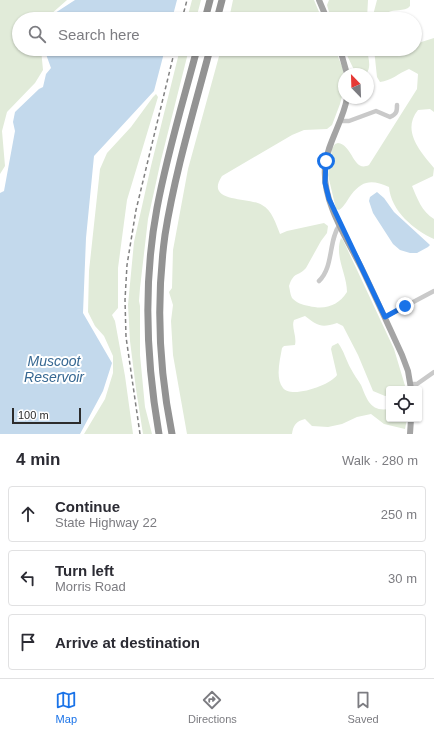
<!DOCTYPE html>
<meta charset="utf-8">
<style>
body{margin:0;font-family:Helvetica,sans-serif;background:#f7f7f7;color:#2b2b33}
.controls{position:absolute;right:12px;bottom:12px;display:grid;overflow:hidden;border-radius:4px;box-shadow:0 1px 3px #0004}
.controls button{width:36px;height:36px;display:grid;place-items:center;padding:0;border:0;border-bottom:1px solid #e1e1e2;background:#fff;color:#2b2b33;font:20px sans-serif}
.compass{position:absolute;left:338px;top:68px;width:36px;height:36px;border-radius:50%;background:#fff;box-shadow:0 1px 3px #0004;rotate:337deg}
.scale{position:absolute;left:12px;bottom:10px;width:69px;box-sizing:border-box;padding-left:4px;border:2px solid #2c2c2c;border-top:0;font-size:11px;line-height:14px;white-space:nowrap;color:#2c2c2c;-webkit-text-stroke:3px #fff;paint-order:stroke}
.stop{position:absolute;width:12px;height:12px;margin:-9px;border:3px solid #1a73e8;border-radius:50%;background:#fff}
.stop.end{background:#1a73e8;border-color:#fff;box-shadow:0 1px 4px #0008}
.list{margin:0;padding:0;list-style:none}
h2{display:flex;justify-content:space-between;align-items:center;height:52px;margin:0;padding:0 16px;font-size:17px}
h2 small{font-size:13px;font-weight:400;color:#7c7c81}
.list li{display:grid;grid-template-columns:26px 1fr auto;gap:12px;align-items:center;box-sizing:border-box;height:56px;margin:0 8px 8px;padding:0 8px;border:1px solid #e1e1e2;border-radius:4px}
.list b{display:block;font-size:15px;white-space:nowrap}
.list p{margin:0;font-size:13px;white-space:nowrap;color:#7c7c81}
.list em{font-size:13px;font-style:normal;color:#7c7c81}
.icon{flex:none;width:22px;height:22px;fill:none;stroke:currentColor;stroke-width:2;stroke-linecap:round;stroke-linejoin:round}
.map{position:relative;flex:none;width:434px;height:434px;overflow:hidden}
.search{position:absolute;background:#fff;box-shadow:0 1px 3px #0004;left:12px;right:12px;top:12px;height:44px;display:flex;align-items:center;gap:10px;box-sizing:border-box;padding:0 14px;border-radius:22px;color:#7c7c81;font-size:15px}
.sheet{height:244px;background:#fff}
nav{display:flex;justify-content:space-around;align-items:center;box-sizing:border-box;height:56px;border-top:1px solid #e1e1e2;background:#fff;font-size:11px;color:#7c7c81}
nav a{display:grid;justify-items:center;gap:2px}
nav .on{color:#1a73e8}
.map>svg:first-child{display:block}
.green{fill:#e1ebd9}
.water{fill:#c3d9ec}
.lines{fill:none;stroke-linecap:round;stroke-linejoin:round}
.minor{stroke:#c9c9c9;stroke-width:4.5}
.major{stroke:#a4a4a4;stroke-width:6}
.highway{stroke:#939393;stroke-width:7}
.rail{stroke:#818181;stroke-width:1.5;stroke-dasharray:4 3;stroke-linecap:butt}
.route{stroke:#1a73e8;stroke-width:5}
.labels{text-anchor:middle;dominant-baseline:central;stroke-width:4;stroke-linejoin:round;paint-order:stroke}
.water-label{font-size:14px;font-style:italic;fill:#376892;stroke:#fff}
</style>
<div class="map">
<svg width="434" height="434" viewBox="0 0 434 434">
<rect width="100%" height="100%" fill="#fff"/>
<path class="green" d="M0 0H67L50 15 48 19H19V49H41L43 70 35 83 7 112 2 131 5 166 0 174Z
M192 0H201L196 19H187Z
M233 0H314L322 19H229Z
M329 0H368L367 19H331L327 5Z
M377 0H410V6L408 8C400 12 392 8 384 15L383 19H372Z
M434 38V112L430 109 418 110C401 131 421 152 434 168L433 176 412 186C417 198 422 212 434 219V239C414 230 391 211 389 187 373 180 363 179 351 195 347 200 345 206 339 210L336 209 328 175 332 149 335 144 338 143C353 145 353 173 369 165L417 89 418 74 409 69C399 73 391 81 380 82L377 77 374 49H415V44Z
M180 49H189L161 160 148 219 140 288 139 301 140 306V355L145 407 152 434H143L136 389 130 341 128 305 134 242 151 166Z
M221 49H335L343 69 344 88 340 104 332 125 327 129 304 130 292 135 222 176C204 203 249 197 262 205 272 210 276 224 280 234L287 231 324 223 328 226 327 233 321 241 306 268C298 277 294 271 289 286 290 290 290 294 292 298 297 303 302 305 309 306 325 310 338 306 347 292 347 274 334 256 341 238L343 240 394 349 406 389H389V395L385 396 373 391 358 355 343 326 337 323C321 328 318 326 305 316L294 320C291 327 297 336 295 345L284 346 282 348C280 360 275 378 283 388 291 399 331 385 337 375L331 349 332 346 338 343C344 351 346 360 351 369 354 375 358 380 361 385 367 399 370 412 389 409V419H407L405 429 384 424 371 414 357 417 342 424 328 427 312 426 305 419C296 421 293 426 292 434H187L173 355 171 321 173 305 169 292 172 288 173 250 188 169Z
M344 49H367C368 58 372 67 366 74H356Z
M156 94 158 97 127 200 118 268V308L112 315 115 321 125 376 133 434H84L105 399 113 373V356L104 336 95 326 88 312 89 271 100 169 107 153 131 127 153 97Z"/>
<path class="water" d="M75 0H177L172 19H51L55 13Z
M45 49H165L154 91 94 156 86 238 83 313 112 363 103 391 80 434H0V193L4 191 15 131 13 122 15 112 39 89 43 87 46 74 51 68 47 57Z
M377 192 384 198 394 212 430 245 428 247 417 253H410L400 250 393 244 373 213 369 201 370 197Z"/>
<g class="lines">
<path class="minor" d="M340 121H349L376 111 390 117C397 114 397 111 397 105
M319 281C334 267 328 240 340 224
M385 317 434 291
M411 384H417L434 372"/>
<path class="major" d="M319 0 327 19
M340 49 347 74
M347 98C343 122 327 143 325 167 322 202 347 239 362 269 376 298 389 327 402 355L408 371 411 389
M410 434 411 419"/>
<path class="highway" d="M205 19 210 0
M217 19 222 0
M159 434C146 359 143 283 157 208 167 154 183 102 197 49
M172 434C159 369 156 301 165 235 175 172 194 110 210 49"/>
<path class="rail" d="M182 19 187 0
M140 434 126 337 125 300 127 265 136 210 175 49"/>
</g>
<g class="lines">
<path class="route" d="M326 161 325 183 329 199 385 317 405 306"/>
</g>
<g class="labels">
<g class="water-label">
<text x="54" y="361">Muscoot<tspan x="54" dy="16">Reservoir</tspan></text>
</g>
</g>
</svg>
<div class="controls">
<button><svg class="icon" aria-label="locate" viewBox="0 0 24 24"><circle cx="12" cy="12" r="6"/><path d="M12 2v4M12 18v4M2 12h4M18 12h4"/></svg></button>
</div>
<svg class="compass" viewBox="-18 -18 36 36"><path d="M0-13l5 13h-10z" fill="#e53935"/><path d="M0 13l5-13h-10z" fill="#7c7c81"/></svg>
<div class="scale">100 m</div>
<div class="stop" style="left:326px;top:161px"></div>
<div class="stop end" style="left:405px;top:306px"></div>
<div class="search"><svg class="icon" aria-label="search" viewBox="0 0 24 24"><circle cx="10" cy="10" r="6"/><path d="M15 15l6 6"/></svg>Search here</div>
</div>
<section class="sheet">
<h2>4 min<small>Walk · 280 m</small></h2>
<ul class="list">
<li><svg class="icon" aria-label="ahead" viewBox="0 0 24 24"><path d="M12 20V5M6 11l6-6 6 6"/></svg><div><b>Continue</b><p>State Highway 22</p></div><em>250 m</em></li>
<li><svg class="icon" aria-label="left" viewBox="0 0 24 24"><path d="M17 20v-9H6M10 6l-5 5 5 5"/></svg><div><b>Turn left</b><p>Morris Road</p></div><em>30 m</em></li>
<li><svg class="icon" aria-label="arrive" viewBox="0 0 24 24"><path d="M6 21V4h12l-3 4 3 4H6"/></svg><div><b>Arrive at destination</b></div></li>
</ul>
</section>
<nav>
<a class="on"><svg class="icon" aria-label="map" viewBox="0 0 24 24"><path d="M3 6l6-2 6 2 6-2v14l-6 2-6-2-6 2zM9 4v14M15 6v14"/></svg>Map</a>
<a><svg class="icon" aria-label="directions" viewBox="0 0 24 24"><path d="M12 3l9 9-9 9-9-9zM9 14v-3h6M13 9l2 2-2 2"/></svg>Directions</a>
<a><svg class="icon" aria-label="saved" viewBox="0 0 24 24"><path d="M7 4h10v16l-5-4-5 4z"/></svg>Saved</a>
</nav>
